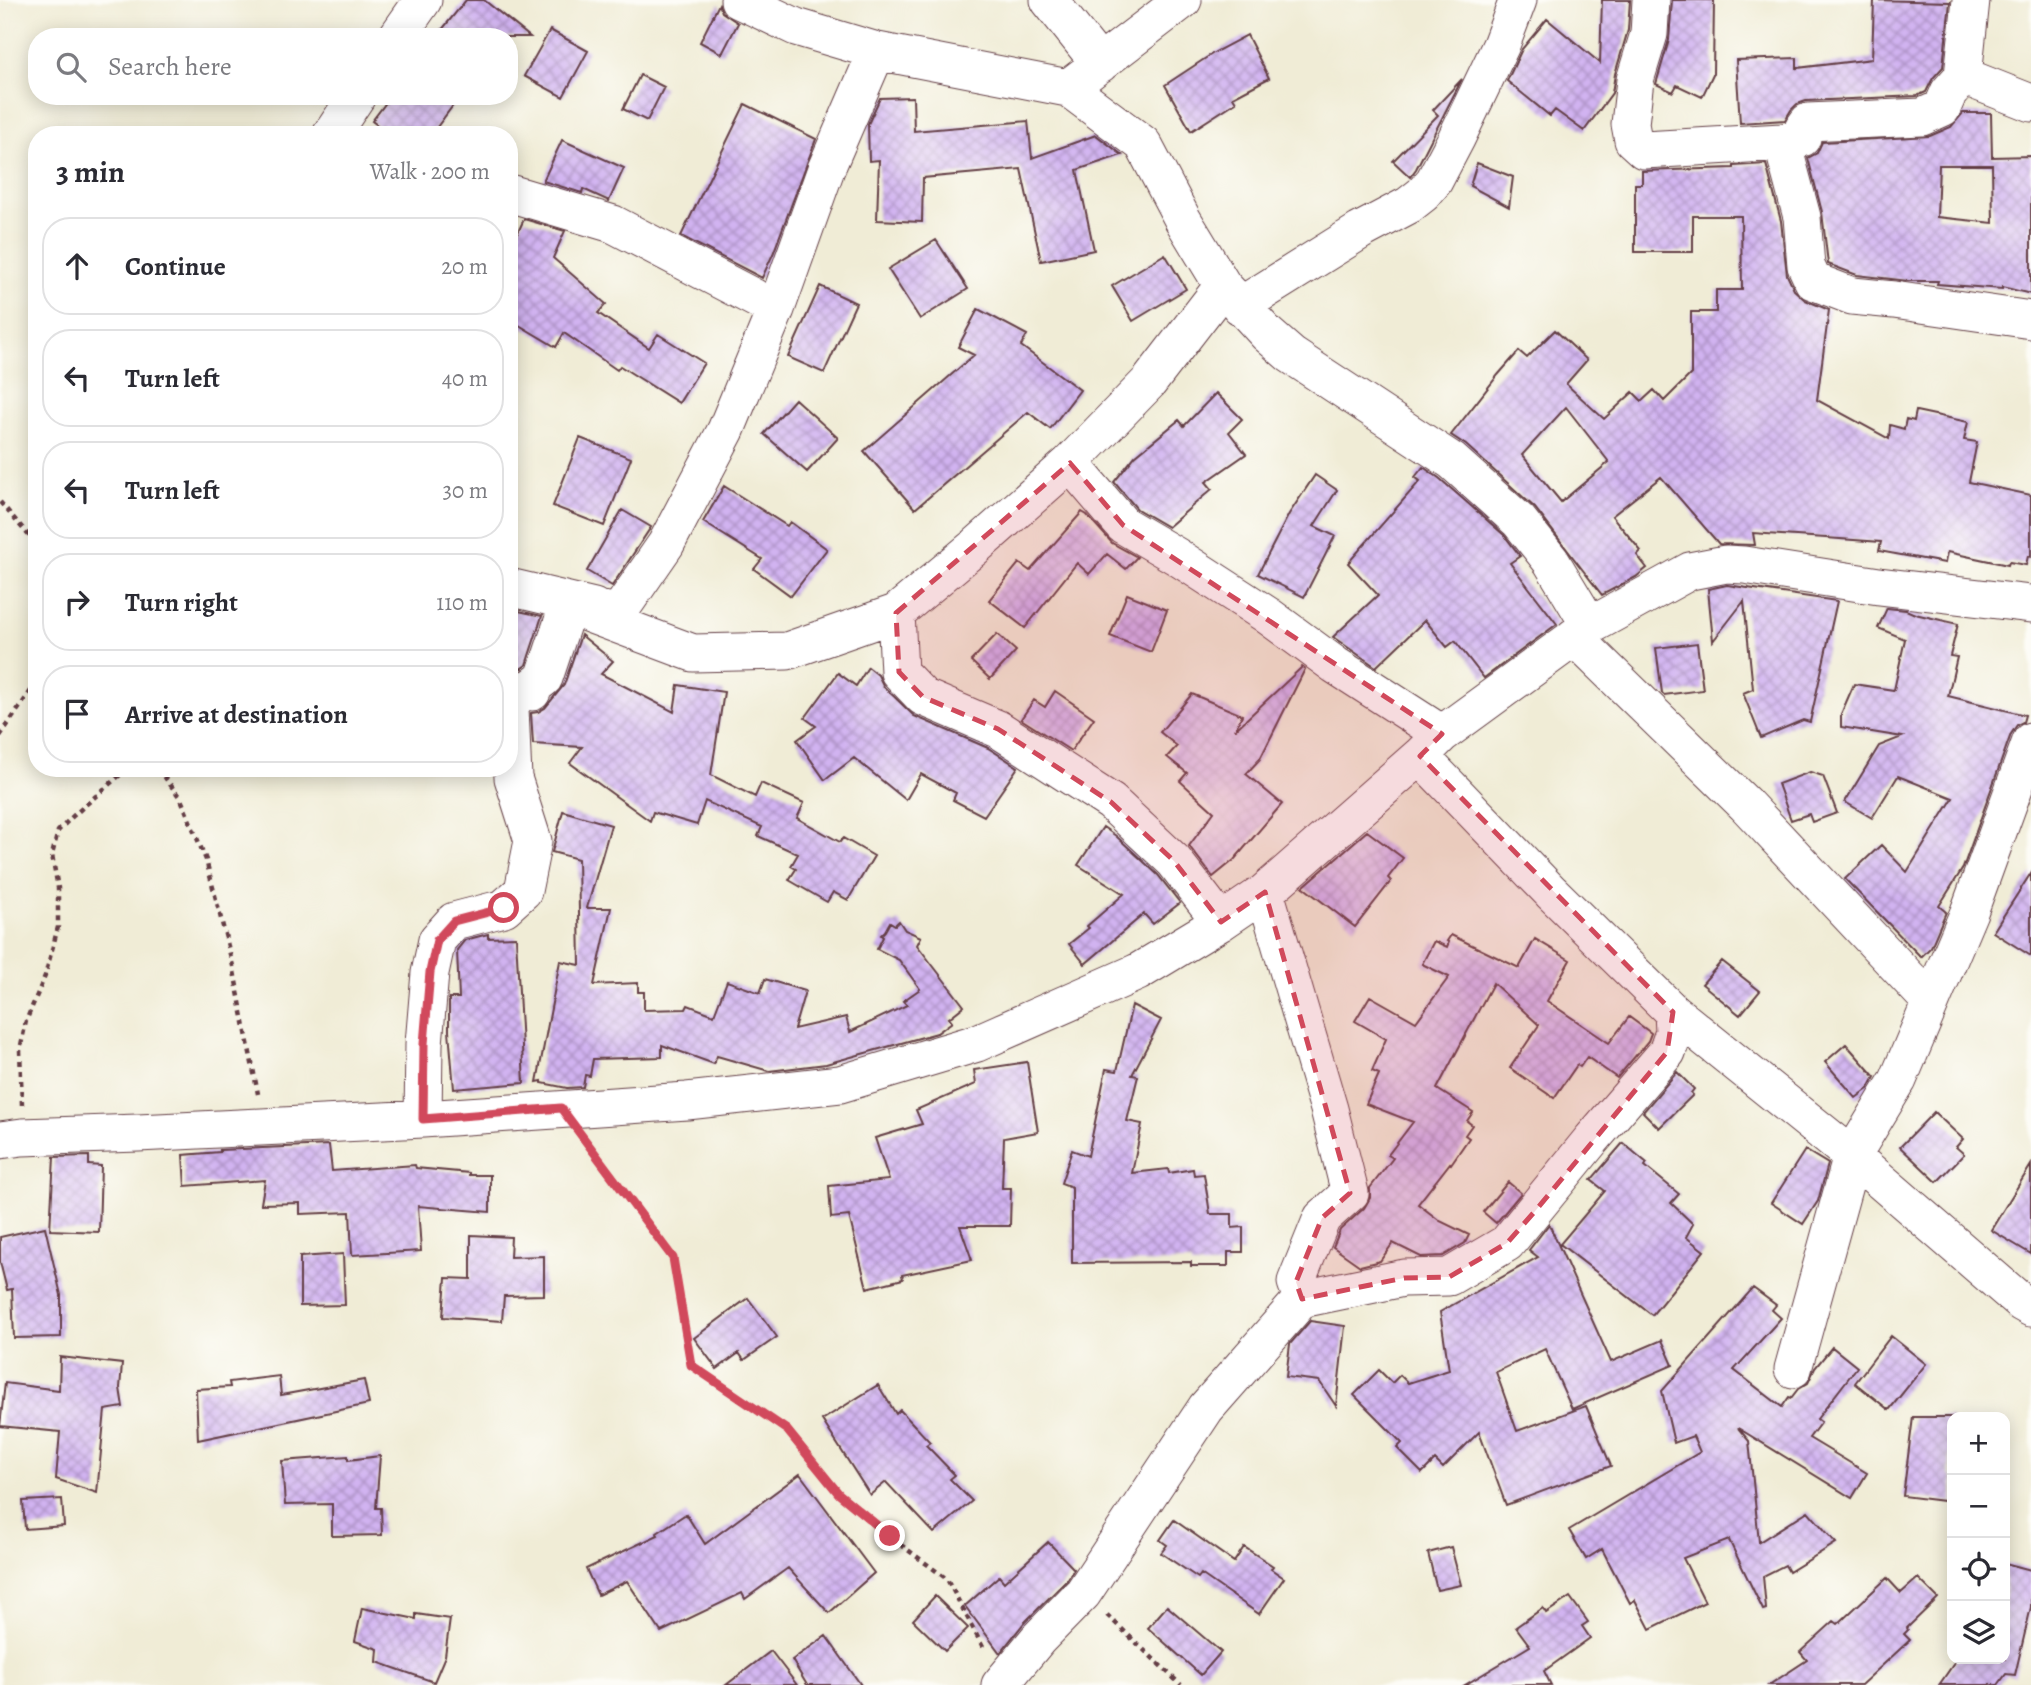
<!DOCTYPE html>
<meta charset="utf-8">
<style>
body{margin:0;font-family:Alegreya,serif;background:#f7f7f7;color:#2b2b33}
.controls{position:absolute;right:21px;bottom:21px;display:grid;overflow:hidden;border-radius:14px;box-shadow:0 4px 18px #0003}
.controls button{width:63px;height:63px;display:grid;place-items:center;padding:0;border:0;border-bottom:2px solid #e1e1e2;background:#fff;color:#2b2b33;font:35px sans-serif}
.stop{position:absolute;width:21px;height:21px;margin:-16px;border:5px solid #d1495b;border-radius:50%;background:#fff}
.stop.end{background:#d1495b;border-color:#fff;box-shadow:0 2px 7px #0008}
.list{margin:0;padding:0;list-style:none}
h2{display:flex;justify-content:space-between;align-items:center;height:91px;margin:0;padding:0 28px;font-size:30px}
h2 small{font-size:23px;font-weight:400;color:#7c7c81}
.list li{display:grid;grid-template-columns:46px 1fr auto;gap:21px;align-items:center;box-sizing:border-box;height:98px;margin:0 14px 14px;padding:0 14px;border:2px solid #e1e1e2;border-radius:28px}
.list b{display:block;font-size:26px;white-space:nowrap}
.list em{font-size:23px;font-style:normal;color:#7c7c81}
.icon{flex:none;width:38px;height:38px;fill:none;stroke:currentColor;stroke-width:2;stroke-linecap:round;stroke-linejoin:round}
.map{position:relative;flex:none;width:2031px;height:1685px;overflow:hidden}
.search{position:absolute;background:#fff;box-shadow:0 4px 18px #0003;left:28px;top:28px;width:490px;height:77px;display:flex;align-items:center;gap:18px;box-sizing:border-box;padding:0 24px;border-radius:28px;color:#7c7c81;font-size:26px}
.panel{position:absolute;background:#fff;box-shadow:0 4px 18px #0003;left:28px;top:126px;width:490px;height:651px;border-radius:28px}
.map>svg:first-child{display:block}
.building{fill:url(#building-cross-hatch);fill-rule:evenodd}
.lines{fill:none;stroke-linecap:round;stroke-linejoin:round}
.minor-casing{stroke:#633e45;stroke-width:39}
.path{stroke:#633e45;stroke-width:4.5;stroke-dasharray:5 5;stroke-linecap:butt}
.minor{stroke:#fff;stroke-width:37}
.route{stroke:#d1495b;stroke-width:9}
.marked{fill:#d1495b;fill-opacity:0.2;stroke:#d1495b;stroke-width:5;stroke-dasharray:14 9;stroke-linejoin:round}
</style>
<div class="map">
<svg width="2031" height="1685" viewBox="0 0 2031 1685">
<defs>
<pattern id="building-cross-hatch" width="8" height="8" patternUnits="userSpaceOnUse" patternTransform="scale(1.75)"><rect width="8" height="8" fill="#d1b3f1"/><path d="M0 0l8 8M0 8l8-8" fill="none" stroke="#ac91c3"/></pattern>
</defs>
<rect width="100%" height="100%" fill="#fdfcf7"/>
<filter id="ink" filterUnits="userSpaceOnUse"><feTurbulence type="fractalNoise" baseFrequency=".0143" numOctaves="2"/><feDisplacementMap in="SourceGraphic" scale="14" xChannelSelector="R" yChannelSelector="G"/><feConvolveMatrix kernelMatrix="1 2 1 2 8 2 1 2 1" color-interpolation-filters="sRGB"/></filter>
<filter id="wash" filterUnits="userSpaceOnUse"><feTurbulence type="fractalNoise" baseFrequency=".00686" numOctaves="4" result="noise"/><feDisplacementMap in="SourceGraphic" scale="28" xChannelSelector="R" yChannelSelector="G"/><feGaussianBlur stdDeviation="1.57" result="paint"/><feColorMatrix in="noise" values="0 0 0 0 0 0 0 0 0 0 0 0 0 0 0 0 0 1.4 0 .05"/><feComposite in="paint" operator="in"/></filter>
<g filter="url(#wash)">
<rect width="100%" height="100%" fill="#f0ecd6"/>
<g id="blocks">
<path class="building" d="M466 0H484L530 37H436Z
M1602 0H1630L1628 30 1615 74 1612 93 1584 131 1555 110 1550 116 1507 81 1522 49 1547 19 1600 63Z
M1672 0H1714L1713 74 1702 97 1677 85 1673 92 1656 84 1669 40Z
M1874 0 1950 2 1943 67 1933 78 1926 92 1917 96 1806 101 1797 104 1791 110 1785 120 1740 123 1736 60 1797 58V68L1872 59Z
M719 4 722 12 738 23 722 54 700 42Z
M550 30 588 51 563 97 524 76Z
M1247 35 1269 78 1233 97 1236 102 1191 131 1165 85 1215 52Z
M640 75 664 87 647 121 623 109Z
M1462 79 1416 169 1410 177 1393 161 1438 115 1433 110Z
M391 96H460L431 135H390L372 121Z
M913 97 914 131 1028 121 1032 158 1096 135 1122 155 1077 170 1094 250 1041 261 1021 169 923 178 922 222 877 220 879 160 869 161 868 124 880 98Z
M745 104 816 139 773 254 762 278 681 236Z
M1963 113H1991L1992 157 2031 156V294L2002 287V289L1937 284 1938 281H1908L1857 275 1828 264 1822 212 1808 158 1817 153 1822 142 1930 136 1951 127ZM1939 165H1992L1993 223 1937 217Z
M562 140 624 168 609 201 583 189 582 193 543 181Z
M1477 163 1513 177 1509 207 1470 186Z
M1766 164 1781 221 1787 275 1794 290 1805 300 1829 310 1817 400 1889 439 1890 425 1904 429 1906 419 1914 421 1916 411 1968 422 1964 440 1977 442 1969 482 2031 495V557L2028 556 2026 565 2009 562 2008 565 1947 552 1945 563 1879 551 1881 542 1826 538 1753 533 1755 545 1719 544 1661 477 1612 516 1641 551 1637 555 1647 568 1636 577 1602 595 1535 508 1466 445 1451 435 1498 375 1519 351 1527 358 1555 330 1587 360 1566 384 1604 419 1633 392 1642 401 1654 390 1664 401 1691 374V312H1716V290H1742L1741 216H1693V252H1635V184H1642V171L1734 168V166ZM1566 407 1609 462 1561 502 1522 455Z
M524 219 565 231 553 258 606 304 598 313 649 348 658 334 704 363 679 403 620 366 617 370 564 333 556 347 509 319V252Z
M936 240 968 289 920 319 888 269Z
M1165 254 1186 289 1133 321 1112 286Z
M820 286 856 303 824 373 788 357Z
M978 309 1027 335 1021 346 1080 390 1050 429 1028 412 915 509 864 451 974 355 958 347Z
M1216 393 1242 419 1229 432 1246 454 1206 482 1212 489 1168 527 1137 509 1114 482 1135 456 1179 420 1184 426Z
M795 399 838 438 807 472 764 434Z
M580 438 631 458 604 526 553 506Z
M1423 467 1439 478 1504 535 1520 556 1510 563 1557 624 1484 678 1455 641 1447 647 1425 620 1376 667 1333 637 1378 595 1348 563 1420 481 1415 477Z
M1315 475 1337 490 1314 526 1335 536 1304 597 1258 574 1289 514Z
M724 486 787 526 790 522 827 549 791 596 754 569 762 559 703 522Z
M622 510 651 527 612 586 587 571Z
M1082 512 1087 515 1112 543 1137 557 1126 569 1107 554 1089 574 1077 563 1025 628 989 600 1019 563 1030 571Z
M1727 585 1837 601 1810 722 1803 720 1761 738 1743 693 1753 689 1744 601 1713 641 1708 589Z
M1127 594 1167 610 1151 652 1110 636Z
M1887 608 1906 610 1915 614 1958 624 1950 656 1957 657 1948 696 2025 715 2023 722 2017 725 2011 734 1963 868 1939 906 1946 912 1931 947 1921 957 1845 879 1881 845 1907 872 1953 798 1898 776 1872 818 1845 802 1879 746 1902 737 1841 727V714L1854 684 1894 690 1905 639 1878 628Z
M509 609 542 616 526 665 522 668 509 670Z
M997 634 1016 651 990 679 971 661Z
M581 635 613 661 601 674 674 712 678 685 724 692 711 775 755 797 761 783 804 803 797 818 840 842 843 838 874 856 848 900 833 892 827 902 789 880 796 869 791 866 798 854 758 836 762 827 705 801 697 825 653 812 650 821 570 763 582 747 533 744 531 713 538 712 545 708 564 685Z
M1697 643 1703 690 1664 695 1662 693 1656 648Z
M868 667 878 675 884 687 914 716 988 748 1018 767 984 816 953 800 956 793 921 774 906 800 854 758 825 780 797 740 816 726 805 718 838 673 856 686Z
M1302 667 1305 669 1260 759 1246 774 1282 804 1234 860 1213 877 1189 846 1214 812 1180 781 1187 773 1167 757 1177 746 1160 732 1192 694 1242 715 1235 730Z
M1055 691 1094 718 1071 751 1021 719 1034 700 1045 707Z
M1810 772 1823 776 1837 813 1812 822 1809 814 1791 820 1778 784Z
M563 811 611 825 587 908H611L594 985 638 983V992H644V1010L686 1009 688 1005 714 1015 727 981 760 993 765 979 805 991 794 1029 846 1017 850 1032 907 1005 903 1001 920 989 899 960 877 949 883 937 881 935 885 931 890 922 895 925 899 921 905 930 921 937 917 945 964 1006 949 1018 952 1022 937 1033 826 1064 769 1071 717 1056 714 1064 662 1045V1057L593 1059 590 1076 585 1075 583 1087 567 1088 542 1083V1081L537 1082 560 961 580 965 578 859 552 852Z
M1103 827 1116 836 1158 875 1180 903 1153 924 1144 914 1085 964 1069 944 1089 928 1087 926 1124 894 1078 865Z
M1367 831 1403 858 1388 878 1391 881 1355 927 1303 887Z
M2031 873V956L1993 932Z
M488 934V938L516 937 524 1083 454 1089 449 1031V998H459L457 950 465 940Z
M1451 935 1519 968 1535 939 1570 960 1547 1001 1609 1043 1629 1017 1651 1033 1648 1041 1617 1078 1587 1057 1580 1067 1577 1065 1554 1098 1510 1068 1539 1025 1493 983 1437 1089 1473 1112 1467 1121 1472 1125 1465 1135 1469 1138 1451 1164 1450 1163 1418 1204 1440 1221 1469 1235 1465 1243 1443 1256 1421 1257 1393 1243 1380 1261 1360 1266 1333 1247 1340 1230 1364 1208 1370 1198V1188L1393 1158 1388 1155 1413 1122 1366 1104 1379 1074 1372 1071 1386 1039 1355 1021 1370 996 1416 1022 1449 977 1422 964 1434 941 1447 947 1449 942 1447 941Z
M1722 961 1760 991 1740 1015 1702 984Z
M1132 1005 1161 1020 1132 1075 1138 1076 1127 1121 1142 1124 1132 1173 1168 1169 1169 1173 1193 1169 1194 1175 1204 1174 1210 1214H1232V1228L1243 1227V1252H1228V1266H1191V1262L1072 1263V1187L1061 1183 1072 1150 1088 1156 1106 1069 1117 1071Z
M1846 1044 1875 1077 1869 1088 1856 1098 1825 1062Z
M1027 1062 1038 1132 1004 1138 1002 1188H1011L1010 1226H960L972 1260 902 1275 903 1279 867 1288 849 1216 831 1218 829 1186 889 1180 875 1138 922 1124 916 1110 976 1084 974 1070Z
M1677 1072 1694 1089 1691 1093 1693 1095 1659 1128 1643 1112Z
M1934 1112 1963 1139 1956 1147 1964 1154 1937 1182 1900 1147Z
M1623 1143 1647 1163 1645 1166 1679 1194 1671 1203 1693 1224 1686 1237 1704 1251 1652 1315 1560 1244 1605 1191 1591 1180Z
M329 1145 332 1171 415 1165 416 1168 469 1173V1175H490V1212L418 1206 421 1251 352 1255 350 1212 300 1214V1203L261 1204 265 1180 185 1186 183 1155 220 1152V1150Z
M1805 1150 1828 1164 1818 1201 1803 1224 1771 1203Z
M89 1156V1165L101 1166 99 1232 50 1230 54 1157Z
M2031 1165V1254L1991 1230Z
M1508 1182 1521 1193 1496 1223 1483 1212Z
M1549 1224 1611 1362 1662 1340 1673 1365 1572 1409 1545 1349 1496 1372 1517 1431 1586 1406 1611 1466 1506 1505 1479 1432 1443 1468 1435 1460 1422 1473 1397 1448 1402 1443 1354 1395 1379 1370 1392 1383 1400 1375 1408 1383 1449 1370 1440 1312 1538 1257 1529 1250Z
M45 1227 61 1295V1337L14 1338 12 1289 7 1290 0 1262V1237Z
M471 1235 511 1237 510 1257 544 1256V1295L504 1296 502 1321 443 1317 446 1278 471 1279Z
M343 1254 345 1305 300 1306V1257Z
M1753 1288 1776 1305 1772 1310 1781 1318 1734 1370 1782 1407 1789 1397 1791 1398 1798 1389 1808 1383 1815 1368 1832 1347 1857 1367 1817 1419 1821 1422 1809 1438 1867 1473 1852 1498 1738 1428 1749 1441 1759 1542 1808 1511 1836 1543 1789 1572 1785 1565 1763 1576 1766 1609 1763 1610 1729 1540 1683 1558 1705 1602 1650 1629 1635 1600 1630 1603 1602 1549 1586 1559 1569 1530 1700 1452 1693 1436 1674 1443 1662 1391Z
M748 1298 777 1337 744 1360 739 1353 717 1369 694 1338Z
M1310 1321 1345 1326 1336 1406 1319 1381 1286 1377 1290 1344Z
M1891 1336 1926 1364 1889 1410 1855 1383Z
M60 1357 122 1364 120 1388 123 1407 105 1410 97 1493 56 1479 60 1432 0 1426 5 1383 59 1390Z
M279 1376 281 1395 364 1380 369 1404 198 1440 196 1389 230 1387 229 1382Z
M878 1385 896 1414 900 1410 930 1442 926 1445 955 1475 950 1479 972 1501 934 1533 886 1482 870 1495 822 1420Z
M1913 1417H1951L1949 1476H1952V1502L1903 1496Z
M348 1456V1460L380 1456 376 1508H381L382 1535 332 1536V1504L285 1505 282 1461Z
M800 1474 874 1573 829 1613 788 1568 745 1599 742 1593 661 1632 627 1581 598 1595 586 1569 658 1535 657 1533 686 1514 705 1544Z
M62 1499 64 1526 25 1529 23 1501Z
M1174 1520 1234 1562 1244 1547 1273 1566 1271 1569 1284 1578 1259 1614 1201 1574 1198 1578 1161 1553 1167 1545 1160 1540Z
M1048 1542 1074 1569 1067 1580 1024 1623 1000 1653 965 1606 999 1576 1004 1582Z
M1451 1547 1461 1585 1437 1590 1428 1553Z
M2005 1563 2031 1570V1607L2015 1675 2006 1674 1998 1685H1939L1957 1659H2005Z
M1887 1578 1901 1593 1918 1578 1938 1598 1907 1628 1908 1630 1904 1634 1910 1640 1861 1685H1769L1807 1660 1800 1652 1834 1621 1838 1624Z
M935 1596 968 1628 945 1651 913 1620Z
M1570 1597 1588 1622 1582 1626 1590 1638 1544 1671 1551 1685H1465L1530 1646 1516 1627 1543 1608 1546 1613Z
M1167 1606 1221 1652 1201 1675 1148 1628Z
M362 1608 416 1619V1614L450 1619 445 1656 434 1682 377 1662 378 1649 355 1641Z
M826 1636 861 1685H807L792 1660Z
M771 1651 797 1685H726Z"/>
</g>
</g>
<g filter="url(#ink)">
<use href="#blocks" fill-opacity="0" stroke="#633e45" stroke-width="2"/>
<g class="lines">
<g class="minor-casing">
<path id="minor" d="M739 0 796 27 877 51 1068 88 1143 144 1183 220 1223 286 1267 334 1291 355 1452 461 1519 521 1551 561 1590 626
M1049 0 1100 64
M1651 0 1649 34 1635 80 1630 124 1633 140 1644 150 1782 142 1802 138 1803 129 1808 122 1922 117 1942 108 1949 92 1963 76 1971 0
M397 37 423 0
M1963 76 2031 103
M1068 88 1183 0
M331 135 357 96
M1782 142 1802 217 1806 266 1813 281 1852 296 1894 300 2031 320
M509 193 613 224 776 309
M1240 306 1360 231 1409 205 1423 194 1434 181 1456 139 1501 45 1518 0
M1070 463 1123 525 1176 556 1267 615 1335 665 1442 734
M509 587 594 607
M896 613 899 672 923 697 998 729 1111 802 1174 861 1221 922
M589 614 693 653 787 651 896 613 975 547 1070 463 1149 382 1223 286
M1574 637 1746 805 1931 1002
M1420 756 1551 892 1673 1012 1852 1156 2022 1303 2031 1308
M423 1119 424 1044 430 973 437 940 454 921 504 908 523 891 533 841 513 778 510 708 518 689 532 692 535 685 544 678 568 606 619 612 666 544 726 430 776 309 826 169 877 51
M0 1140 22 1137 138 1133 423 1119 687 1101 840 1084 977 1043 1138 972 1221 922 1265 892 1420 756 1442 734 1590 626 1690 571 1726 564 1744 565 1879 586 2031 604
M1302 1299 1404 1278 1449 1277 1507 1243 1592 1139 1667 1052 1674 1032 1673 1012
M1793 1369 1852 1156 1898 1080 1969 912 2031 741
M1000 1685 1039 1638 1083 1593 1206 1408 1302 1299 1296 1282 1322 1218 1350 1193 1329 1109 1265 892"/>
</g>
<path class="path" d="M0 502 37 545
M0 736 37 682
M158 768 181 799 206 860 233 966 258 1094
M22 1105 20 1050 26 1021 45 976 58 927V888L52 855 58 831 73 816 128 768
M587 1143 673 1258 691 1365 787 1430 839 1494 889 1536 947 1579 985 1651
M1107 1615 1181 1685"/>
<use href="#minor" class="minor"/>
</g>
</g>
<g class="lines" filter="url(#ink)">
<path class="route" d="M504 908 454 921 437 940 430 972 424 1044 423 1119 561 1108 673 1258 691 1365 787 1430 839 1494 890 1536"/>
</g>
<path class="marked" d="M1070 463 1123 525 1442 734 1420 756 1673 1012 1667 1052 1536 1210 1507 1243 1449 1277 1404 1278 1302 1299 1296 1282 1322 1218 1350 1193 1265 892 1221 922 1174 861 1111 802 998 729 923 697 899 672 896 613Z"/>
</svg>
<div class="controls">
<button>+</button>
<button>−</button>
<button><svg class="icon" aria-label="locate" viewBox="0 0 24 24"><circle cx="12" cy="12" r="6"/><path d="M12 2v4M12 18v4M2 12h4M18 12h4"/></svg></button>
<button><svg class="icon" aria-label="layers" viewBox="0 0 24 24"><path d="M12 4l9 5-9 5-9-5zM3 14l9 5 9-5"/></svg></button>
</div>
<div class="stop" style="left:504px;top:908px"></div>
<div class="stop end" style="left:890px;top:1536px"></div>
<div class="search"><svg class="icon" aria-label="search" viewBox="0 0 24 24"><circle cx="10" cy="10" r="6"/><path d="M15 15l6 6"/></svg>Search here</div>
<section class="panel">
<h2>3 min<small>Walk · 200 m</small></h2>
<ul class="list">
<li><svg class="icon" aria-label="ahead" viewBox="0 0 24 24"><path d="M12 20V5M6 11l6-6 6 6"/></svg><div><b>Continue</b></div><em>20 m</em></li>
<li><svg class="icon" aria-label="left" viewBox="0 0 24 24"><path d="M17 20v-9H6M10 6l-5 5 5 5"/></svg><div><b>Turn left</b></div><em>40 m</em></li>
<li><svg class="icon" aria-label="left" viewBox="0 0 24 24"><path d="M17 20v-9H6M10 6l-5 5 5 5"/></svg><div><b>Turn left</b></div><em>30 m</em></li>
<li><svg class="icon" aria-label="right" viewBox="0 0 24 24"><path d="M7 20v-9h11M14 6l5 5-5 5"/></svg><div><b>Turn right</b></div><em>110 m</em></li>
<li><svg class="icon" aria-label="arrive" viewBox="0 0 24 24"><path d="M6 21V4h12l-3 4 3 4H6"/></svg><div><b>Arrive at destination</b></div></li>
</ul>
</section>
</div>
